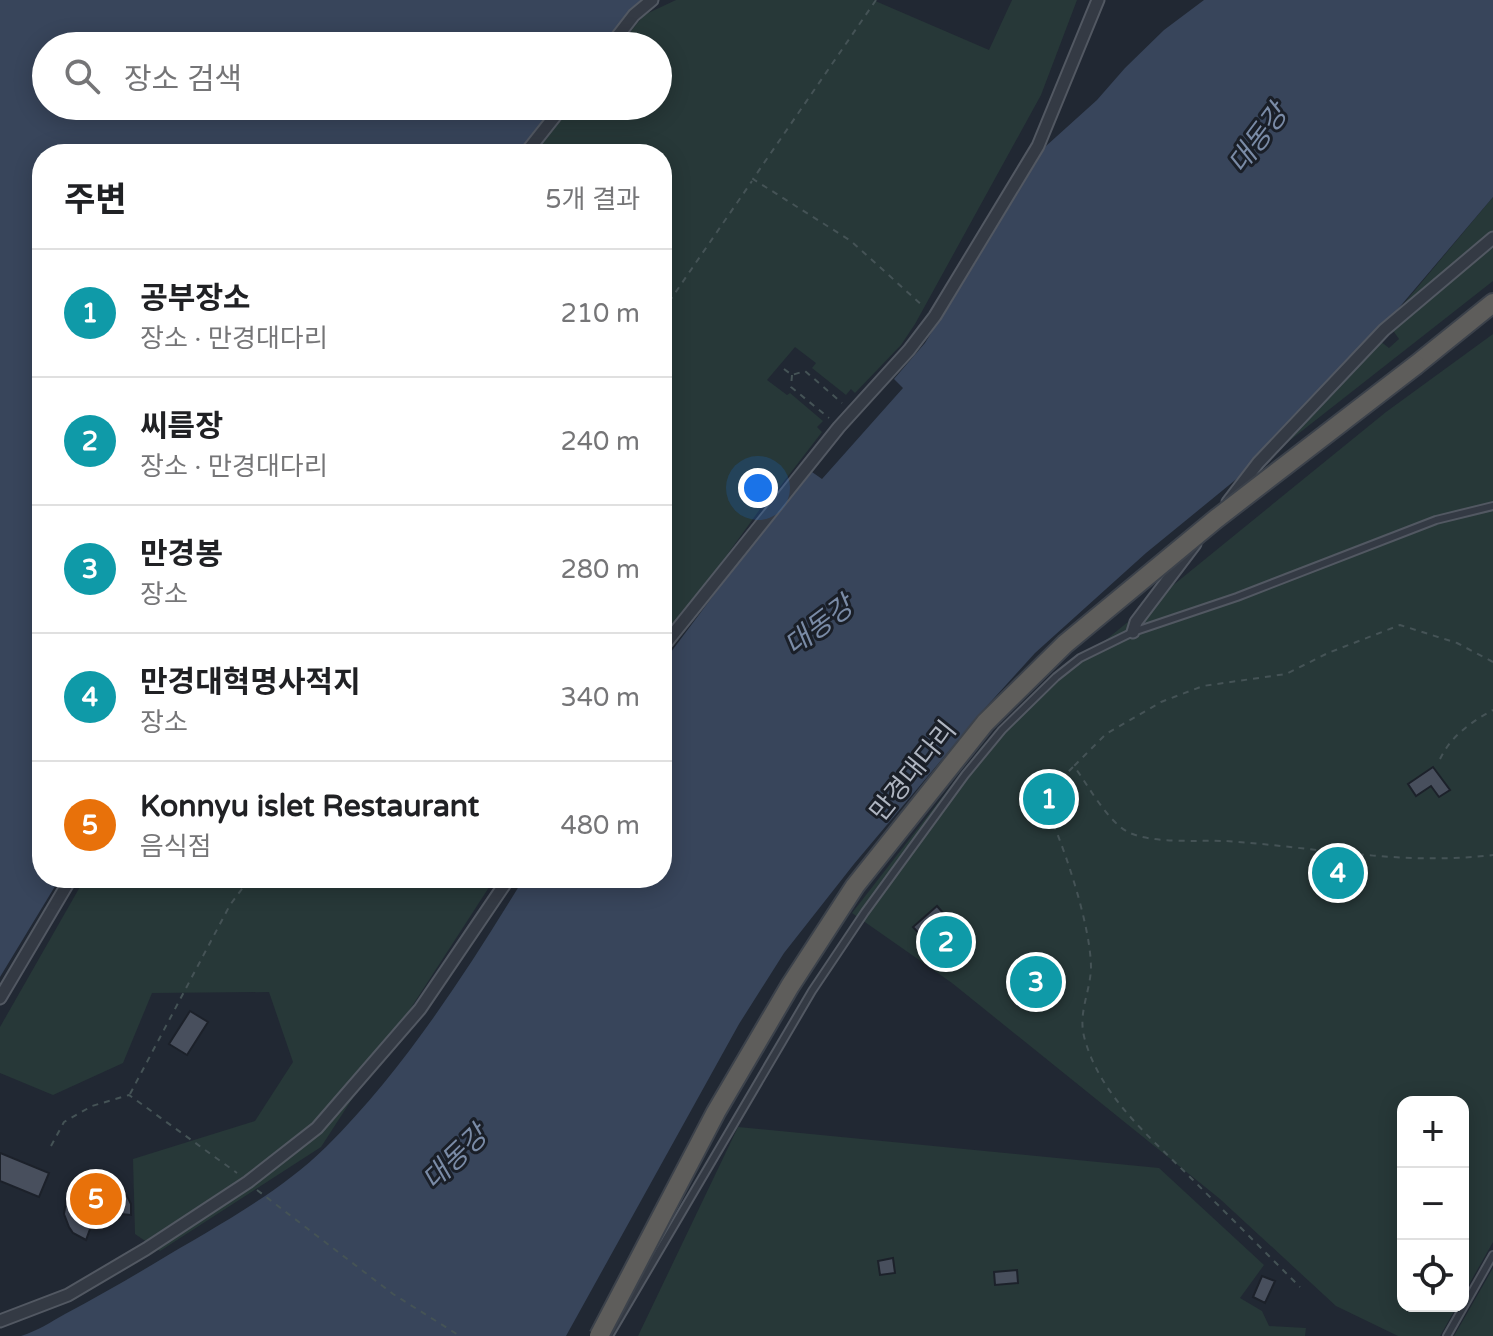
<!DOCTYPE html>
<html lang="ko">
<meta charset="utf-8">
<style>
body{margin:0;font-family:"Varela Round","Noto Sans KR",sans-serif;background:#f2f2f2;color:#202124}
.controls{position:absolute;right:24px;bottom:24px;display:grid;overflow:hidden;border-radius:16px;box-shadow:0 4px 20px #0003}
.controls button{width:72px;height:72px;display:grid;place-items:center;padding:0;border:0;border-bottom:2px solid #e0e0e0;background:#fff;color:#202124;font:40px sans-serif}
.you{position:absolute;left:758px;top:488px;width:28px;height:28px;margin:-20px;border:6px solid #fff;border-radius:50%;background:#1a73e8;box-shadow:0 0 0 12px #1a73e833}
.badge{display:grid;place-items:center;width:52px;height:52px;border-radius:50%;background:#d93025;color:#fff;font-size:26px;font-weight:700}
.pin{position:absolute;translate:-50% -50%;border:4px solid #fff;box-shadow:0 2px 8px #0006}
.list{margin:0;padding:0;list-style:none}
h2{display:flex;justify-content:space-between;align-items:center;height:104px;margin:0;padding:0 32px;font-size:34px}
h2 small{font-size:26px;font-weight:400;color:#757577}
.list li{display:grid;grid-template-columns:52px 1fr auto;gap:24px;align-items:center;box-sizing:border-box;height:128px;padding:0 32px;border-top:2px solid #e0e0e0}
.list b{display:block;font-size:30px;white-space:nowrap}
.list p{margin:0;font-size:26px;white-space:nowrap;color:#757577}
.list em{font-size:26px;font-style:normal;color:#757577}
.icon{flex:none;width:44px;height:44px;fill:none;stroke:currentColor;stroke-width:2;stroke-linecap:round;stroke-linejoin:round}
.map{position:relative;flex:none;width:1493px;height:1336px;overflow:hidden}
.search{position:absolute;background:#fff;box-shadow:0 4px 20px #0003;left:32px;top:32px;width:640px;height:88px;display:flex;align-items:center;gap:20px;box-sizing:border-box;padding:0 28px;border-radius:44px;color:#757577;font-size:30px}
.panel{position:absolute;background:#fff;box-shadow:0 4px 20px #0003;left:32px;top:144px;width:640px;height:744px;border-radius:32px}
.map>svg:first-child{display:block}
.green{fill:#273838}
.water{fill:#38455b}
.building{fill:#484f5d;stroke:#1c212a;stroke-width:2}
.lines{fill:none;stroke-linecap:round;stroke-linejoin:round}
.service-casing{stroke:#525862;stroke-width:10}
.minor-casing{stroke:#525862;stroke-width:15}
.trunk-casing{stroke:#3c424b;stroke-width:22}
.path{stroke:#455356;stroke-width:2;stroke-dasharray:6 6;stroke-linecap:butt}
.service{stroke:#343a44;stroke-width:6}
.minor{stroke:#343a44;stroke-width:11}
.trunk{stroke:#5e5d5b;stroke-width:18}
.trunk-bridge-casing{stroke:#3c424b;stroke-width:22;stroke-linecap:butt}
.trunk-bridge{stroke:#5e5d5b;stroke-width:18}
.labels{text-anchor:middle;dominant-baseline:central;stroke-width:6;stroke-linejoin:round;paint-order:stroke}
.street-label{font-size:26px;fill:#afb5c1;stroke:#1a1f28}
.water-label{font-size:28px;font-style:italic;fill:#7a8ba6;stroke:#1a1f28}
</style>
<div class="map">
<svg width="1493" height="1336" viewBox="0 0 1493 1336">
<rect width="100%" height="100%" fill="#212833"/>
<path class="green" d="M676 0H873L989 50 1012 0H1077L1041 95 915 324 901 345 855 393 851 389 846 395 812 368 816 363 795 347 767 380 787 395 790 393 823 421 817 427 822 432 775 493 763 505 662 645V154H533L571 106H658V46H619L644 15Z
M1493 197V232L1401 307Z
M1493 244V281L1284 445 1282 441 1380 341 1389 348 1399 339 1392 329Z
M1493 334V1242L1463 1295V1102H1403V1306H1457L1440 1336H1398L1336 1306 1220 1199 952 983 852 913 982 746 1091 652 1386 412Z
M85 878H495L321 1147 160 1251 135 1234 133 1159 255 1121 293 1062 269 992 152 993 123 1063 53 1095 0 1073V1027Z
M738 1127 1159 1168 1264 1265 1240 1298 1262 1311 1269 1326 1306 1328 1305 1336H638Z
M1493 1268V1336H1454Z"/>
<path class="water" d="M0 0H644L607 46H46V106H555L517 154H42V878H60L0 977Z
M1204 0H1493V197L1358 356 1250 468 1146 553 1035 653 986 707 854 864 784 953 739 1024 566 1336H21C37 1331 51 1322 65 1314 95 1298 125 1281 155 1263 213 1228 277 1195 326 1147 403 1071 468 970 524 878H662V664L746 552 812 472 822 479 903 388 894 379 925 343 1046 146 1097 100 1125 68 1164 30Z"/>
<path class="building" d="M1433 767 1450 790 1439 797 1431 786 1416 796 1408 784Z
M937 906 951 922 928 943 913 927Z
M190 1011 208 1022 187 1055 169 1044Z
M0 1153 49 1173 39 1197 0 1181Z
M100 1176 119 1185 124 1190 131 1204V1215L110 1213 105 1220 93 1221 86 1240 73 1233 69 1227 64 1214 66 1201 68 1195 77 1199 86 1191 98 1188Z
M893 1258 895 1273 880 1275 878 1261Z
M1017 1270 1018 1283 995 1285 994 1272Z
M1262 1276 1275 1281 1265 1303 1253 1297Z"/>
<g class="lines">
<g class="service-casing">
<path id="service" d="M609 1336 812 991 865 912 965 775 1002 730 1056 677 1080 658 1133 632 1237 597 1436 520 1493 506
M1447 1336 1493 1255"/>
</g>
<g class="minor-casing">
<path id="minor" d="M610 46 634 15 652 0
M525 154 563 106
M1228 502 1258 463 1384 330 1493 238
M1133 632 1136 622 1195 544
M662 648 839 427 909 350 935 316 1038 146 1098 0
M0 998 71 878
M0 1321 68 1295 146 1249 248 1182 317 1128 420 1009 509 878"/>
</g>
<g class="trunk-casing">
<path id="trunk" d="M1416 365 1493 303"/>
</g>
<path class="path" d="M876 0 753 179 851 241 924 307
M662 312 752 181
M784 369 792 375 805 371 842 403
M792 375 791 387 829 418
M1493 662 1457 643 1400 625 1328 653 1286 674 1203 686 1161 702 1106 734 1074 766C1087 784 1108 822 1128 832 1151 844 1198 840 1225 841 1317 847 1401 866 1493 855
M1440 759C1451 736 1471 722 1493 710
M1073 767 1042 799C1062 838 1091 925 1091 968 1090 994 1077 1014 1085 1040 1101 1097 1151 1138 1192 1179 1228 1215 1264 1251 1300 1287
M130 1094 230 905 250 878
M51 1146 64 1122 92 1106 129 1095 237 1173
M257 1190 393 1294 460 1336"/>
<use href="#service" class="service"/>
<use href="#minor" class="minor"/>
<use href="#trunk" class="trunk"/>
<g class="trunk-bridge-casing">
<path id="trunk-bridge" d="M599 1336 716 1112 790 986 855 886 985 723 1065 644 1216 519 1416 365"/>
</g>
<use href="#trunk-bridge" class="trunk-bridge"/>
</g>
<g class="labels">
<g class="street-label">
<text transform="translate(913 771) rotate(-51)">만경대다리</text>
</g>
<g class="water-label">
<text transform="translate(1258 139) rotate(-53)">대동강</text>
<text transform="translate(819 626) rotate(-37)">대동강</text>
<text transform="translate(455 1158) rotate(-44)">대동강</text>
</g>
</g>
</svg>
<div class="controls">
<button>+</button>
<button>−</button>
<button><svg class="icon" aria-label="locate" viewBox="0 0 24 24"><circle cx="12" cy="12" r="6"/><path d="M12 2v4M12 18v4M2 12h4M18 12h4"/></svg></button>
</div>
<div class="you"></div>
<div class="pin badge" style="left:1049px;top:799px;background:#0f9aa8">1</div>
<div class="pin badge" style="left:946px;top:942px;background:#0f9aa8">2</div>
<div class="pin badge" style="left:1036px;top:982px;background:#0f9aa8">3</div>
<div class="pin badge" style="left:1338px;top:873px;background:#0f9aa8">4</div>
<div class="pin badge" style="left:96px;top:1199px;background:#e8710a">5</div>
<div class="search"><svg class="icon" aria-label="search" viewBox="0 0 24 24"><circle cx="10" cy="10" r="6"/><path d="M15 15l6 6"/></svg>장소 검색</div>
<section class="panel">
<h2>주변<small>5개 결과</small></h2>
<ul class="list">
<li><span class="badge" style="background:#0f9aa8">1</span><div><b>공부장소</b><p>장소 · 만경대다리</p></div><em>210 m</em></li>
<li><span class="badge" style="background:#0f9aa8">2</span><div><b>씨름장</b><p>장소 · 만경대다리</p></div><em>240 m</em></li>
<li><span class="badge" style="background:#0f9aa8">3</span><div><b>만경봉</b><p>장소</p></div><em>280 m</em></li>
<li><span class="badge" style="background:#0f9aa8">4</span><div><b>만경대혁명사적지</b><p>장소</p></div><em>340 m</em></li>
<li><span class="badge" style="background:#e8710a">5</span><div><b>Konnyu islet Restaurant</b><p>음식점</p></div><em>480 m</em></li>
</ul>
</section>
</div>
